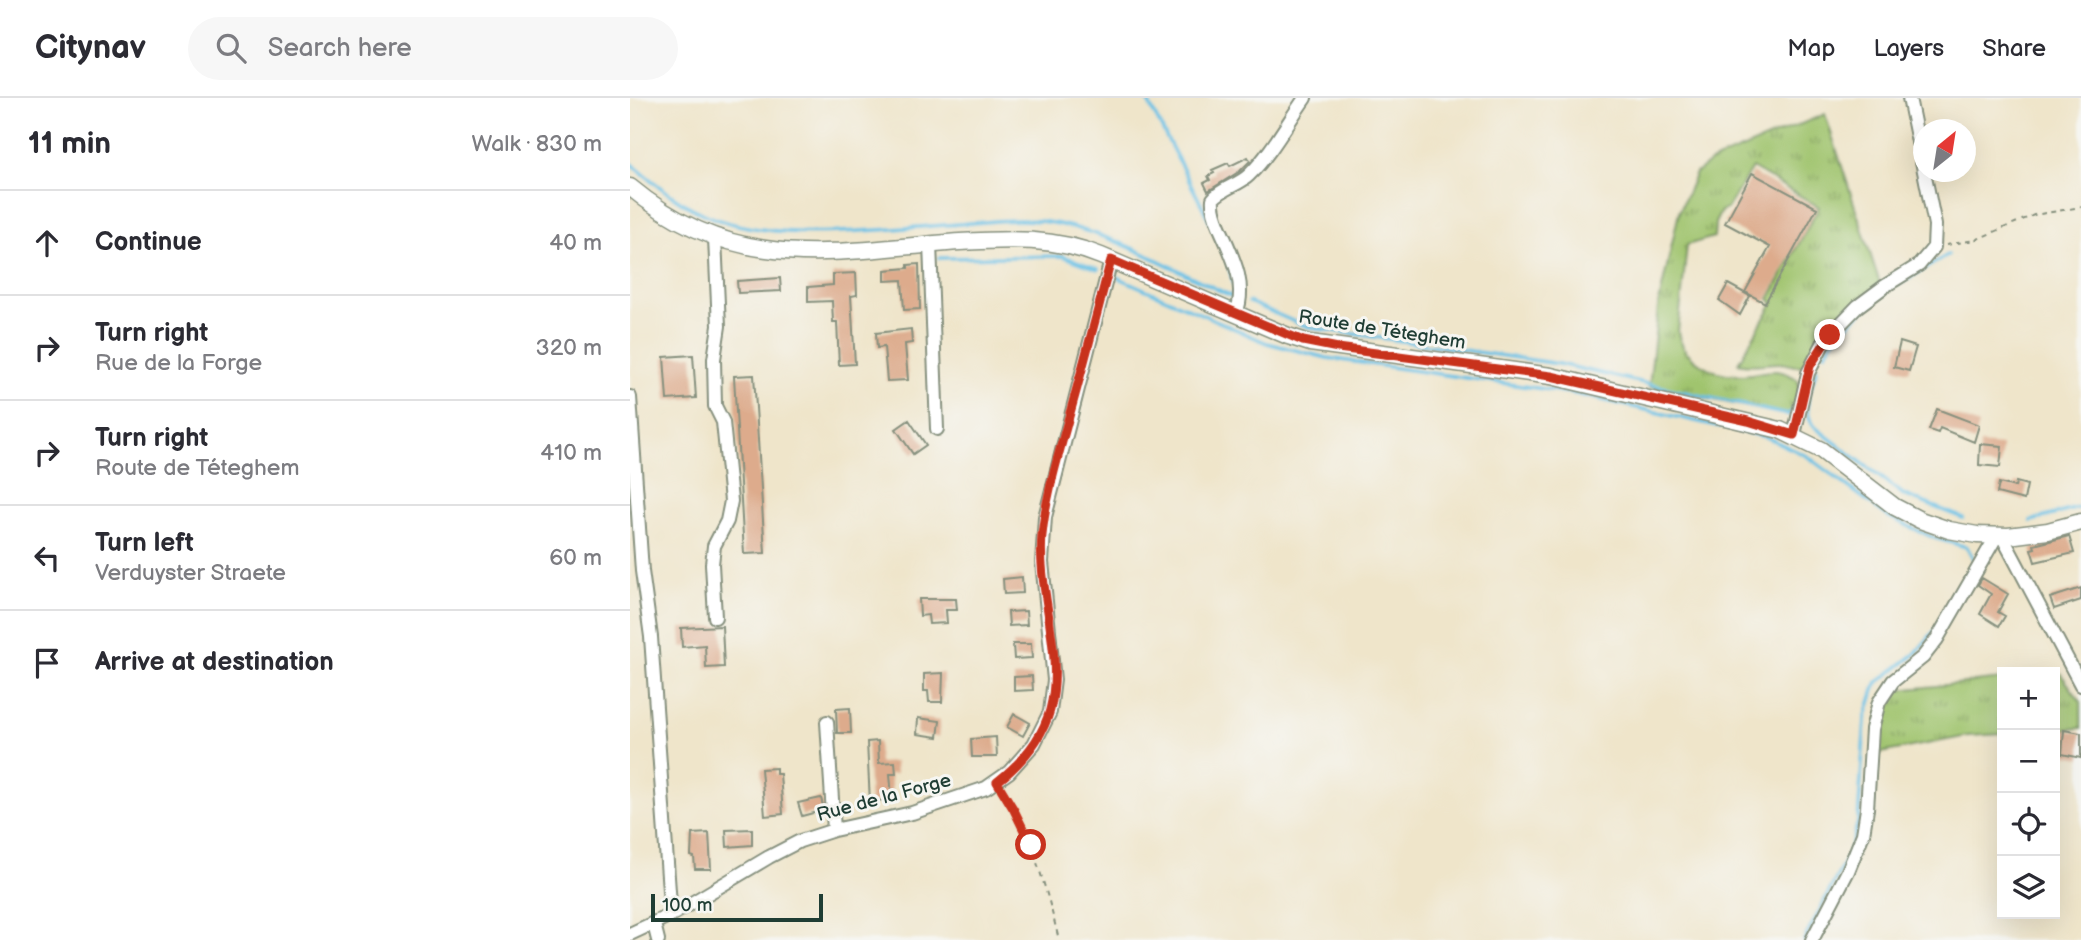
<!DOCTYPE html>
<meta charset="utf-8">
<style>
body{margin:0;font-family:"Balsamiq Sans",sans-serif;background:#f7f7f7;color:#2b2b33}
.controls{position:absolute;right:21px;bottom:21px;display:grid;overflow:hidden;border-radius:0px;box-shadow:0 7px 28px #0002}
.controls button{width:63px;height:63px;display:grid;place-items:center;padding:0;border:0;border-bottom:2px solid #e1e1e2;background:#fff;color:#2b2b33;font:35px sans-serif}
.compass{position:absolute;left:1283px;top:21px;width:63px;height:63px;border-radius:50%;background:#fff;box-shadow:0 7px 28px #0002;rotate:30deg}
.scale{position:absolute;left:21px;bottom:18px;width:172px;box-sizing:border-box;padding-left:7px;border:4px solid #1f3d34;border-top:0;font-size:19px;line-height:24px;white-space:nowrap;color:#1f3d34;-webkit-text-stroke:5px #f6f6f2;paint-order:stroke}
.stop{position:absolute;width:21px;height:21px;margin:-16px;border:5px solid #c8321e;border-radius:50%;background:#fff}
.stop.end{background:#c8321e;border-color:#fff;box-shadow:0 2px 7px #0008}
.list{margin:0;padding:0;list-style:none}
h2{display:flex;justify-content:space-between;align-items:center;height:91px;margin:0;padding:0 28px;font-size:30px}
h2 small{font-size:23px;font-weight:400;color:#7c7c81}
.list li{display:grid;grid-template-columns:46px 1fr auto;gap:21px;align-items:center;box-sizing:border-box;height:105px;padding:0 28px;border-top:2px solid #e1e1e2}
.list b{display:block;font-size:26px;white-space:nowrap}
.list p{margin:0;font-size:23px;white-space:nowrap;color:#7c7c81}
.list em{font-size:23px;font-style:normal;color:#7c7c81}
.icon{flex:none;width:38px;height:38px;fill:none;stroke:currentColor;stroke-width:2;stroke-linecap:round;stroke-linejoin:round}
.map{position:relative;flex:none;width:1451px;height:842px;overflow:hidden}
header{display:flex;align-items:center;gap:42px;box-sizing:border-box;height:98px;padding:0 35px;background:#fff;border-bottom:2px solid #e1e1e2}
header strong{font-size:33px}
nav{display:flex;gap:38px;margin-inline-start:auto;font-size:24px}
.search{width:490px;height:63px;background:#f7f7f7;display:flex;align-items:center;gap:18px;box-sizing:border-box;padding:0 24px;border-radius:38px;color:#7c7c81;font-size:26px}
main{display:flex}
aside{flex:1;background:#fff}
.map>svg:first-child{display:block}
.grass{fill:url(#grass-tufts);stroke:#608051;stroke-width:2}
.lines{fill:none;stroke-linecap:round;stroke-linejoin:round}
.stream{stroke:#69c1e6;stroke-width:3.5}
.building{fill:#ddab8c}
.minor-casing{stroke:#87917f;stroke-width:16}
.major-casing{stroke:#87917f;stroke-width:19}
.path{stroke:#87917f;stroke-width:2;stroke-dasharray:5 5;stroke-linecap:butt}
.minor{stroke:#fff;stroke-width:12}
.major{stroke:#fff;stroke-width:16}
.route{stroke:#c8321e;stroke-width:9}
.labels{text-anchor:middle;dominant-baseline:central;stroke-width:6;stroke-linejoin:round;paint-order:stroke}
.street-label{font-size:19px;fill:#1f3d34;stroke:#f6f6f2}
</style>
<header>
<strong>Citynav</strong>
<div class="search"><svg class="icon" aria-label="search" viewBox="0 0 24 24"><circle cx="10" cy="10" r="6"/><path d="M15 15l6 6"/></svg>Search here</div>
<nav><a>Map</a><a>Layers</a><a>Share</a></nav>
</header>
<main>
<aside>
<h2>11 min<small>Walk · 830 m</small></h2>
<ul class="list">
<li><svg class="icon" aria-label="ahead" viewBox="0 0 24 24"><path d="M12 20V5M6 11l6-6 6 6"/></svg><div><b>Continue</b></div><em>40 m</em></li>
<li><svg class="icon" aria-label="right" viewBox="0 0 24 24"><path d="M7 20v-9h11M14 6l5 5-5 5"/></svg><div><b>Turn right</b><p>Rue de la Forge</p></div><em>320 m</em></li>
<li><svg class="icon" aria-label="right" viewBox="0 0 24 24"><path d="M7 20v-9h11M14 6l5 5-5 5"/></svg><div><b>Turn right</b><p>Route de Téteghem</p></div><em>410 m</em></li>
<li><svg class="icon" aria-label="left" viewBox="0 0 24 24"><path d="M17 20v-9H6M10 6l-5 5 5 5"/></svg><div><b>Turn left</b><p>Verduyster Straete</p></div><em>60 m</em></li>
<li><svg class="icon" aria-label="arrive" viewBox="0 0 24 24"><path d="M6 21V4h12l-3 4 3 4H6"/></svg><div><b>Arrive at destination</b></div></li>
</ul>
</aside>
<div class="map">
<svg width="1451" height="842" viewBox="0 0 1451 842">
<defs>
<pattern id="grass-tufts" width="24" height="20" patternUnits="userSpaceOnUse" patternTransform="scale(1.75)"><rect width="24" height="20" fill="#a0c46e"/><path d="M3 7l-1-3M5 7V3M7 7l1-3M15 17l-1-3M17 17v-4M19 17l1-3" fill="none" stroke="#82a05b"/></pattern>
</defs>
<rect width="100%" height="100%" fill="#f6f6f2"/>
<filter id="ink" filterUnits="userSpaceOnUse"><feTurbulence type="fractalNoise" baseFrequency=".0143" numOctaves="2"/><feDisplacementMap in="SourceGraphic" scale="14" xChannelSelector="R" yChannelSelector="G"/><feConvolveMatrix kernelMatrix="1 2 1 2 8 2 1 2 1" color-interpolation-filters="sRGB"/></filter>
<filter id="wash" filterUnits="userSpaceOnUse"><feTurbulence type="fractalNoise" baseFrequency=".00686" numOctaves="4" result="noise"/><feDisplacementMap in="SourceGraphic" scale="28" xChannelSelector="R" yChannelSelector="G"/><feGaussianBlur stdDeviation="1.57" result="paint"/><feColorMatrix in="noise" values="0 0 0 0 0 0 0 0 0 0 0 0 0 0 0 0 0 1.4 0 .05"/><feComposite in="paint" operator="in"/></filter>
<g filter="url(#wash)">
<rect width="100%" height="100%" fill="#efe5ca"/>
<path class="grass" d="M1195 16 1250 186 1177 266C1163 271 1161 265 1149 265 1134 265 1122 269 1108 265L1143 205 1139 201 1189 109 1122 70 1097 111 1091 113 1085 125 1084 139 1057 147 1048 234C1052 261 1084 278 1111 277 1135 276 1146 266 1168 282L1170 299 1158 317 1019 289 1028 209 1049 114 1066 75 1080 64Z
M1425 575H1430L1451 604V630L1425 632Z
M1372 581V636L1338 638 1245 656 1248 623 1259 593Z"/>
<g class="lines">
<path class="stream" d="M516 0 581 125
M0 65C23 83 46 104 74 116 142 146 241 132 315 127 346 125 378 120 410 123 480 131 543 172 606 200
M309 160 433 158 468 171
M598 164 604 188
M487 179 637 245 697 260 941 295 1136 339 1177 358 1259 419 1304 440 1337 449 1344 462 1343 469
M1269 186 1318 157
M619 204 667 225 683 230 929 266 1158 317 1165 311
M1195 255 1203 243 1239 206
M1187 271C1180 290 1170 314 1186 330L1274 397 1333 420
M1401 423 1451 409
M1219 754 1228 724 1235 621 1244 592 1248 584 1285 556 1307 530
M1174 842 1216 761"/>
</g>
<g id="blocks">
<path class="building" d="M618 59 620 63 610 73 578 93 574 85 580 82 578 78 584 75 582 72 598 65 600 68Z
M1122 75 1187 110 1135 205 1115 194 1140 149 1095 125Z
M289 166 290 211 274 212 272 182 255 183V172L278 170V167Z
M226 175 227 197 221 198 225 266 209 267 207 224H203L202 203 178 204V189L203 187V176Z
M150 180 151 193 108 195 107 183Z
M1098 186 1120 198 1110 217 1089 202Z
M281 231 282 245 275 246 278 282 257 283 254 249 247 250 246 235Z
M1270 244 1286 249 1279 273 1264 269Z
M63 257 66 300 37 302 34 259Z
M124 277 135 455 114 456 104 278Z
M1307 311 1349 327 1344 344 1310 330 1308 335 1299 332Z
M279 322 296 347 283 356 266 331Z
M1350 346 1372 348 1370 369 1349 367Z
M1386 384 1397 387 1394 402 1367 395 1369 385 1385 389Z
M1439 438 1444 455 1405 464 1401 451 1405 450 1404 447Z
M392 479 393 495 374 496 373 481Z
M1352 480 1378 496 1368 514 1375 518 1369 528 1350 516 1361 496 1348 487Z
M1451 490V502L1424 511 1420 500Z
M289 501H326L327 512H316L317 525 299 526 298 517 290 518Z
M396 513 397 527 379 528 378 514Z
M92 528 94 569 76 570 75 547 52 549 51 530Z
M383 546H401L402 560 384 561Z
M313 575 312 604H299L298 593H294V576Z
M402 578 403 592 384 593V579Z
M220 610 221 635H207L206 611Z
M384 616 400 625 393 638 377 629Z
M288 620 310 623 308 639 287 636Z
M1434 632 1451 635V660L1432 656Z
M366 639 367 659H342L341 641Z
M248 643 249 665 265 664 266 676H260L262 700 240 705 237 644Z
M146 670V676H150L153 716 135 718 131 671Z
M191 700 194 712 172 718 168 705Z
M122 731V747L97 749 96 732Z
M79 735 81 771H65L64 759 61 758 62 736Z"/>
</g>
</g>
<g filter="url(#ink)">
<use href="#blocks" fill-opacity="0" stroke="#87917f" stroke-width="2"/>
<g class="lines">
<g class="minor-casing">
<path id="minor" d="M300 146 307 331
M606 216C618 185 601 156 589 128 585 119 582 111 583 101 592 90 609 87 619 77 640 57 658 24 675 0
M0 299 12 473 21 539 39 793 40 804 45 815
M1164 337 1178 275 1195 242 1228 208 1255 188 1289 167 1304 149 1305 127 1279 0
M1372 438 1451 587
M85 519 82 466 84 448 97 423 101 403 93 324 85 308 84 261 89 228 85 140
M197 624 204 732
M24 826 28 842
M0 836 45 815 139 759 170 743 204 732 282 715 356 690 379 674 404 646 420 614 424 582 412 464 415 419 481 162
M1182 842 1218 773 1233 736 1237 711 1242 631 1249 604 1263 583 1293 559 1307 541 1366 439"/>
</g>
<g class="major-casing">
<path id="major" d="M0 89C107 178 203 153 330 144 379 141 425 139 471 158L658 238 680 245 921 278 1150 332 1191 352 1265 409 1290 422 1319 432 1347 437 1378 438 1418 433 1451 424"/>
</g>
<path class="path" d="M1316 147 1345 142 1404 117 1451 109
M373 693C402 739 416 789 429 842"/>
<use href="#minor" class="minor"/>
<use href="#major" class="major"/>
</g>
</g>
<g class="lines" filter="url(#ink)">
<path class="route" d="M401 747 384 712 367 684C390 666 412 641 420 612 435 555 407 495 412 437 416 398 428 359 438 322 453 269 467 215 481 162L673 243 708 250 921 278 1118 323 1164 337 1180 268 1200 237"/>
</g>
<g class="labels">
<g class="street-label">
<text transform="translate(752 232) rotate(9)">Route de Téteghem</text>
<text transform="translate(254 700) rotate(-15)">Rue de la Forge</text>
</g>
</g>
</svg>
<div class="controls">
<button>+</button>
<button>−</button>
<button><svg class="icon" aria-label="locate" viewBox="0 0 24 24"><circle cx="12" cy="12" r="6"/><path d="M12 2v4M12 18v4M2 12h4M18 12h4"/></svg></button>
<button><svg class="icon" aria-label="layers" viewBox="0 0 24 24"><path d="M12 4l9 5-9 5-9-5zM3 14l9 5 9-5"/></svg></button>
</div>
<svg class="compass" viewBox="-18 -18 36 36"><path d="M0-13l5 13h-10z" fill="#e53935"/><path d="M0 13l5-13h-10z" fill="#7c7c81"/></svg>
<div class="scale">100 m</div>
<div class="stop" style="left:401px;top:747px"></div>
<div class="stop end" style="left:1200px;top:237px"></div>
</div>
</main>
